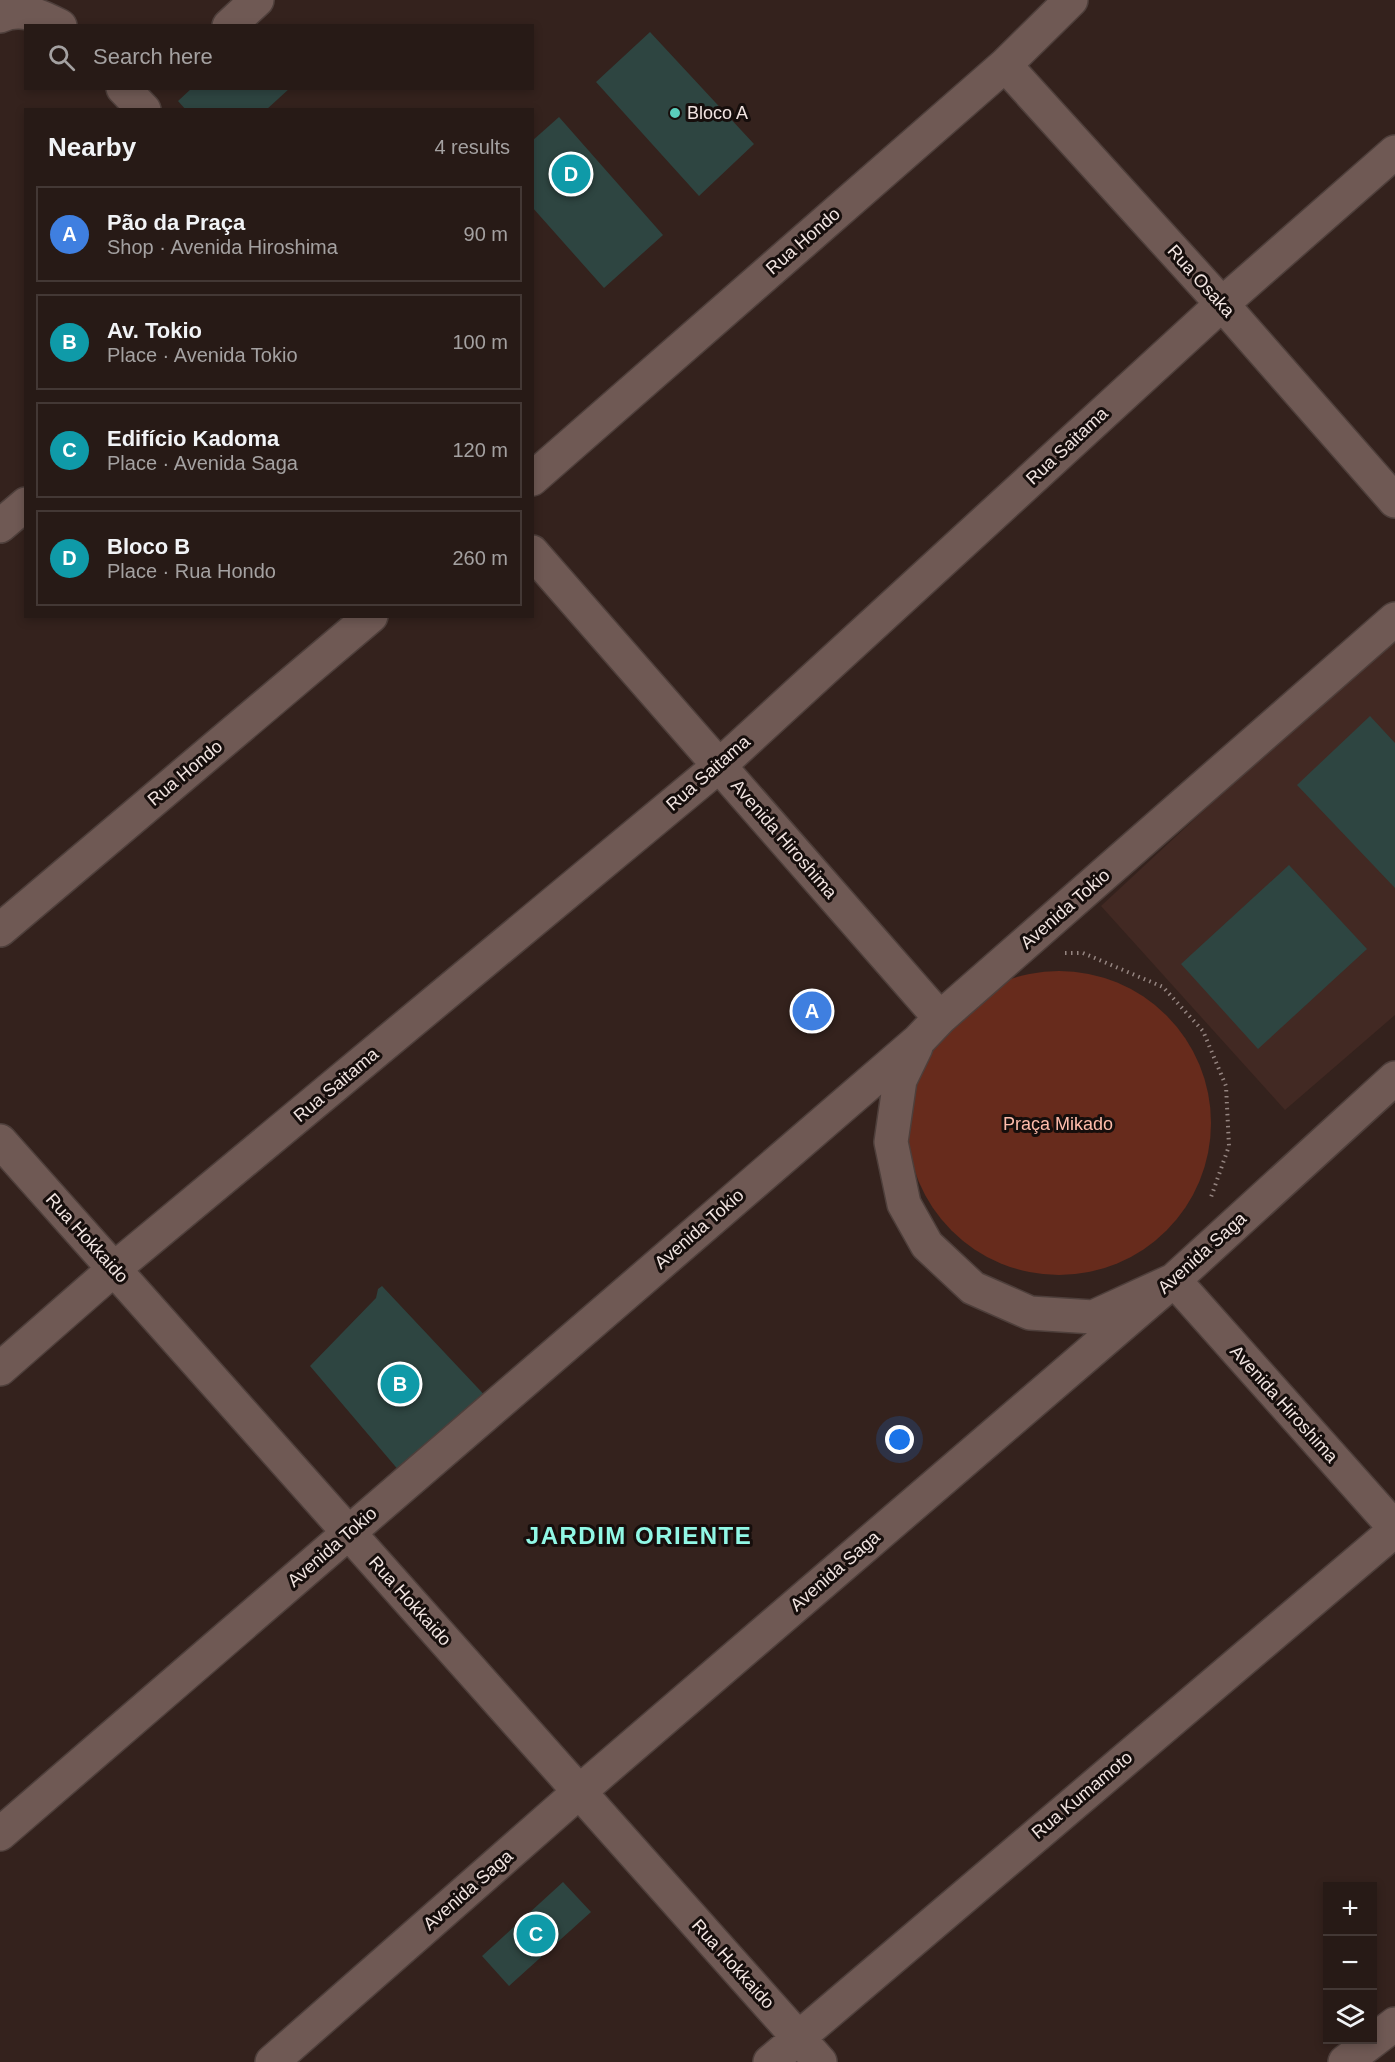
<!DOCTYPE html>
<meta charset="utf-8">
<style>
body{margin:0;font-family:Helvetica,sans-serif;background:#2f231f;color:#f1f3f6}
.controls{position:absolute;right:18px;bottom:18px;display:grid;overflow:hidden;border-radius:0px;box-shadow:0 3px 9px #0003}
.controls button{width:54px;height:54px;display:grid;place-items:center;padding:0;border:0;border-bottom:2px solid #433835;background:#271a16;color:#f1f3f6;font:30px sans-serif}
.you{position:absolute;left:900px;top:1440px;width:21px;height:21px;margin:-15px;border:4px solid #fff;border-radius:50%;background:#1a73e8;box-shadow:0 0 0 9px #1a73e833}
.badge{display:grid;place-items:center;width:39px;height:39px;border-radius:50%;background:#5acebc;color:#fff;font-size:20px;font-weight:700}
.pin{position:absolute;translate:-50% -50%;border:3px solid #fff;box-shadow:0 2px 6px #0006}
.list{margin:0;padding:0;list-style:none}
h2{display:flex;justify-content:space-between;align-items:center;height:78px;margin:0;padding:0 24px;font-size:26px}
h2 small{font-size:20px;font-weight:400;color:#a4a1a1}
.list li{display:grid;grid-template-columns:39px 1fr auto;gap:18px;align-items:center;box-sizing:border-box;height:96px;margin:0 12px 12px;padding:0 12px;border:2px solid #433835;border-radius:0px}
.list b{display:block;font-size:22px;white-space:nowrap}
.list p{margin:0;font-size:20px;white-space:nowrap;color:#a4a1a1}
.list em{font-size:20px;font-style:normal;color:#a4a1a1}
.icon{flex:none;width:33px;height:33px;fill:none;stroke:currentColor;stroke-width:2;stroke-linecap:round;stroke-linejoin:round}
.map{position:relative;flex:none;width:1395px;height:2062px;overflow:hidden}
.search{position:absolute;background:#271a16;box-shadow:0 3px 9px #0003;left:24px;top:24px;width:510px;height:66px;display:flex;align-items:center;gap:15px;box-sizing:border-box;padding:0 21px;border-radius:0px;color:#a4a1a1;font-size:22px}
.panel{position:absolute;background:#271a16;box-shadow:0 3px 9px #0003;left:24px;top:108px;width:510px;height:510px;border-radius:0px}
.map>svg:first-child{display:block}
.built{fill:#422923}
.green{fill:#672b1c}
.building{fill:#2e4541}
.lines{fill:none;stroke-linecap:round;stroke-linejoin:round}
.street-casing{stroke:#4e3f3b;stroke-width:36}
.secondary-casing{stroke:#4e3f3b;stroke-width:36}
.path{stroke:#958581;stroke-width:4;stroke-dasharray:1.5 4.5;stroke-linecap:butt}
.street{stroke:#6f5954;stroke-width:33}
.secondary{stroke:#6f5954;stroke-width:33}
.poi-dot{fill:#5acebc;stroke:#160e0c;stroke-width:2}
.labels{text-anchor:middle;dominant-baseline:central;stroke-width:6;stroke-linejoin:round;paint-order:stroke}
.poi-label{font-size:18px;fill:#f1e4e1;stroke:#160e0c;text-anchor:start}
.street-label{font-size:18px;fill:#f1e4e1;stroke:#160e0c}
.park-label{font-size:18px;fill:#febcab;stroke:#160e0c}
.district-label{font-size:24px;font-weight:bold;letter-spacing:1.5px;fill:#91f8e6;stroke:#160e0c}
</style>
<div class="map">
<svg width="1395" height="2062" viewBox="0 0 1395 2062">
<rect width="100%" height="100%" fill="#34221d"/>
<path class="built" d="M1395 633V1015L1285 1110 1101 906Z"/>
<path class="green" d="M907 1123a152 152 0 1 1 304 0a152 152 0 1 1-304 0Z"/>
<path class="building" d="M650 32 754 144 699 196 596 82Z
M192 88H290L266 110H186L178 101Z
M559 117 663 235 604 288 532 207V141Z
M1370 716 1395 743V888L1297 785Z
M1289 865 1367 949 1258 1049 1181 964Z
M382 1286 491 1402 406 1479 310 1366 376 1298 378 1289Z
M563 1882 591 1912 509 1986 482 1956Z"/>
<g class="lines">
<g class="street-casing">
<path id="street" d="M0 16C21 6 40 16 60 26
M229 26 257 0
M1005 65 1222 304 1395 501
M123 88 144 110
M532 479 1005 65 1071 0
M0 526 26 504
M532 552 940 1018
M0 930 371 616
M916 1047 900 1080 891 1142 904 1204 927 1245 973 1288 1030 1313 1093 1317 1174 1280 1395 1528
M0 1141 820 2062
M0 1369 114 1269 720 765 1222 304 1395 152
M0 1834 919 1040 940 1018 1395 619
M272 2062 579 1792 1174 1280 1395 1078
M770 2062 1395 1530"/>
</g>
<g class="secondary-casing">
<path id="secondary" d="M1345 2062 1395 2024"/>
</g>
<path class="path" d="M1065 953H1083L1163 987 1203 1031 1226 1086 1229 1146 1210 1200"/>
<use href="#street" class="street"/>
<use href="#secondary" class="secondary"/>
</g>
<circle class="poi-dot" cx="675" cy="113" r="6"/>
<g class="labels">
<g class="poi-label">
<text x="687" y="113">Bloco A</text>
</g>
<g class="street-label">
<text transform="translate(803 241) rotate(-41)">Rua Hondo</text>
<text transform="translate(1201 281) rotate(48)">Rua Osaka</text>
<text transform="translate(1067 446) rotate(-43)">Rua Saitama</text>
<text transform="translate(185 773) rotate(-40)">Rua Hondo</text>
<text transform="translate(708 773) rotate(-41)">Rua Saitama</text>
<text transform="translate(784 839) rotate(49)">Avenida Hiroshima</text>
<text transform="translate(1065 909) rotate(-41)">Avenida Tokio</text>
<text transform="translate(336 1085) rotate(-40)">Rua Saitama</text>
<text transform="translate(699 1229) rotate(-41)">Avenida Tokio</text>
<text transform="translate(87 1238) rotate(48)">Rua Hokkaido</text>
<text transform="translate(1202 1253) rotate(-42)">Avenida Saga</text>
<text transform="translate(1284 1404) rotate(48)">Avenida Hiroshima</text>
<text transform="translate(332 1547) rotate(-41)">Avenida Tokio</text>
<text transform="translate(835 1571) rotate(-41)">Avenida Saga</text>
<text transform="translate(410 1601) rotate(48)">Rua Hokkaido</text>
<text transform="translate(1082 1795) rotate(-40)">Rua Kumamoto</text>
<text transform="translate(468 1890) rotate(-41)">Avenida Saga</text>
<text transform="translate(733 1964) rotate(48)">Rua Hokkaido</text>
</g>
<g class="park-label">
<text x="1058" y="1124">Praça Mikado</text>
</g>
<g class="district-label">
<text x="639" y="1535">JARDIM ORIENTE</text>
</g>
</g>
</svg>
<div class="controls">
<button>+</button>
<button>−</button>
<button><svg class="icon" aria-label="layers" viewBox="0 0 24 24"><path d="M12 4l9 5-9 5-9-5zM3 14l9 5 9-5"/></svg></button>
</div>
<div class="you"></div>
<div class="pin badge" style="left:812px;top:1011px;background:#3f7fe0">A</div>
<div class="pin badge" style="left:400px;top:1384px;background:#0f9aa8">B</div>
<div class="pin badge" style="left:536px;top:1934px;background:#0f9aa8">C</div>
<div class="pin badge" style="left:571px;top:174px;background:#0f9aa8">D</div>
<div class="search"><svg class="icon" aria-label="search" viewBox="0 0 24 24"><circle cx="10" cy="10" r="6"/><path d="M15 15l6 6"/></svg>Search here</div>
<section class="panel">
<h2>Nearby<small>4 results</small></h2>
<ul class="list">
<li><span class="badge" style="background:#3f7fe0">A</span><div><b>Pão da Praça</b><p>Shop · Avenida Hiroshima</p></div><em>90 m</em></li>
<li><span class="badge" style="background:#0f9aa8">B</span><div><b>Av. Tokio</b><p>Place · Avenida Tokio</p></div><em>100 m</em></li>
<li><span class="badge" style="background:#0f9aa8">C</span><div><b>Edifício Kadoma</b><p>Place · Avenida Saga</p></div><em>120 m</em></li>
<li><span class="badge" style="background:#0f9aa8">D</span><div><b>Bloco B</b><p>Place · Rua Hondo</p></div><em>260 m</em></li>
</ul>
</section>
</div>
